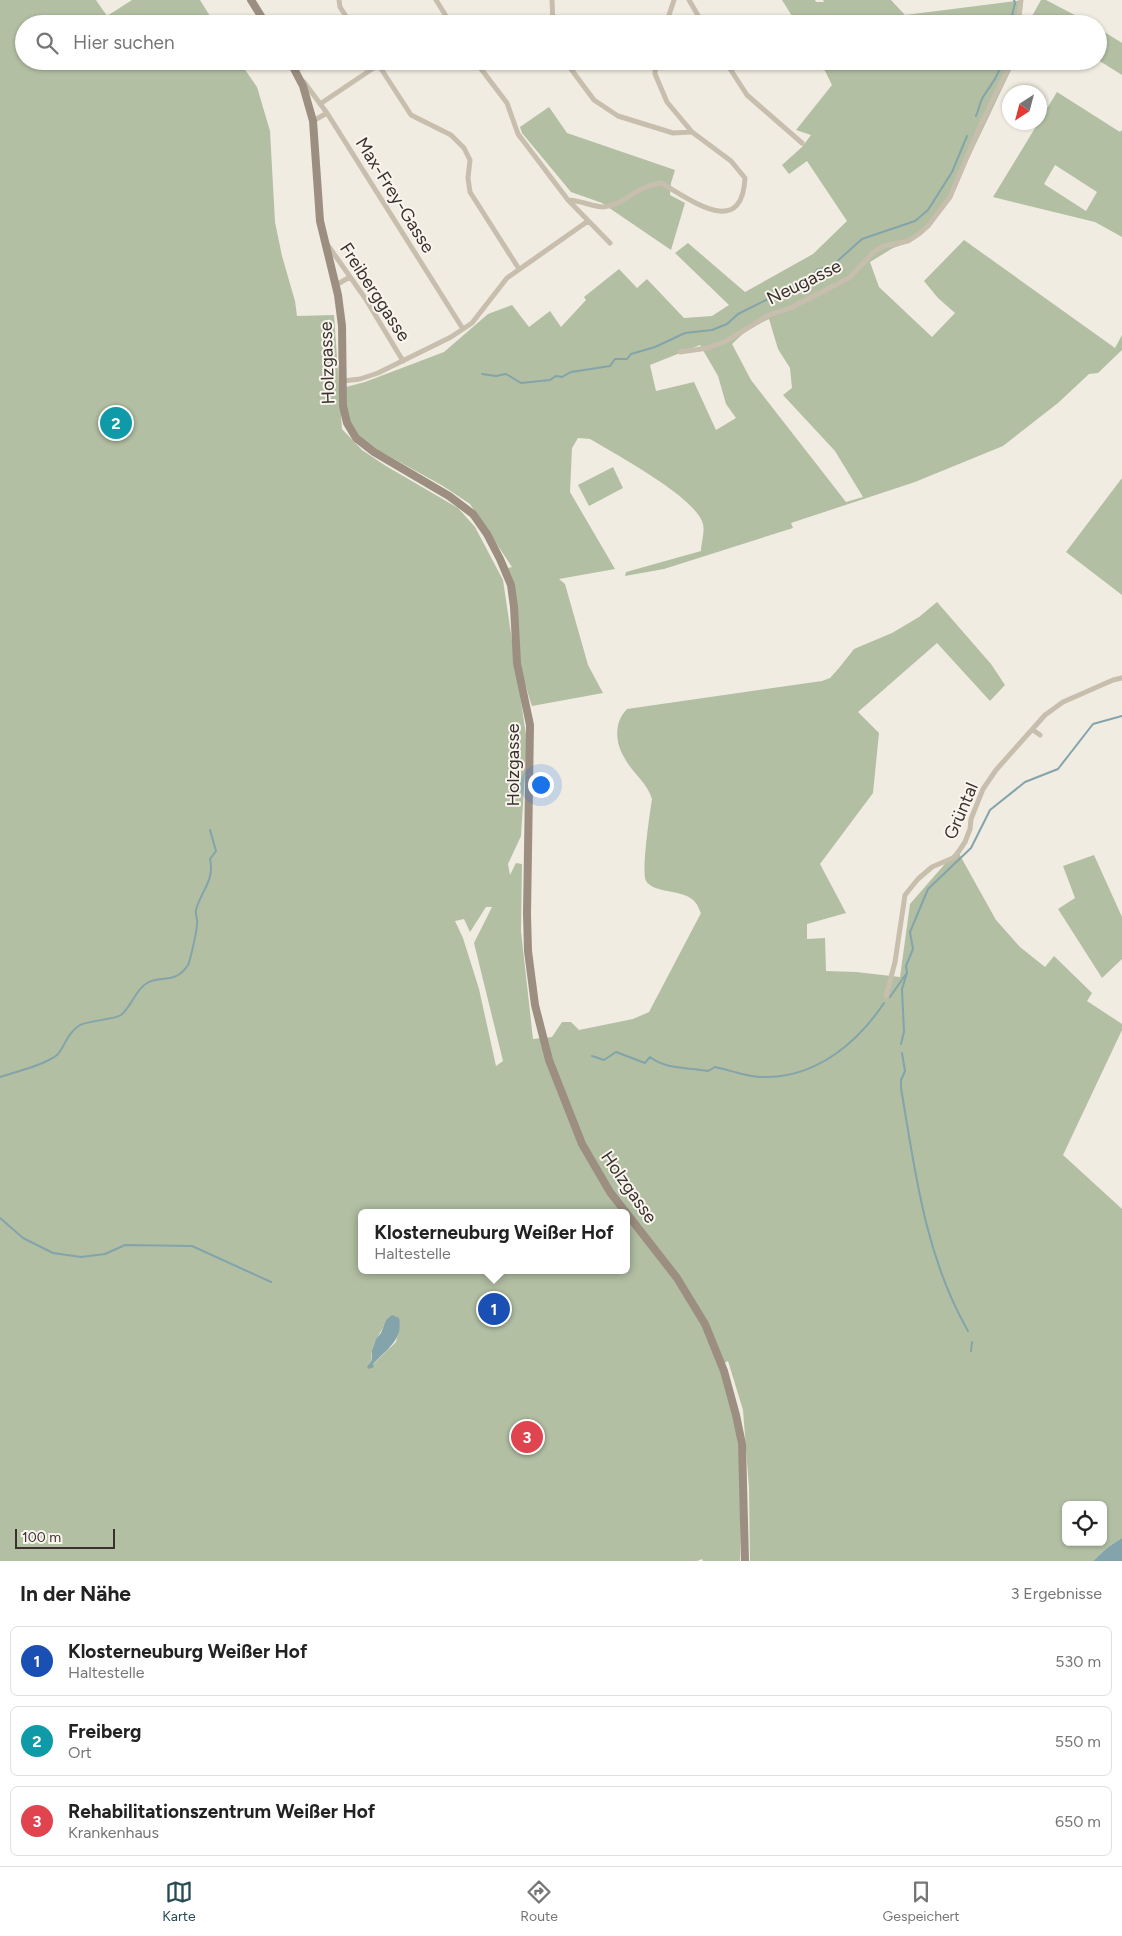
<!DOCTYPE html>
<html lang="de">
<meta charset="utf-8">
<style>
body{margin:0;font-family:Figtree,sans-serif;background:#f2f2f2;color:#222}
.controls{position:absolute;right:15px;bottom:15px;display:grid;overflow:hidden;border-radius:8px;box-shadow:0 1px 4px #0004}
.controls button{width:45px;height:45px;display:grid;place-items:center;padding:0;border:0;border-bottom:1px solid #e0e0e0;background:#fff;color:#222;font:25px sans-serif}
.compass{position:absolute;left:1002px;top:85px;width:45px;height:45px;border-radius:50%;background:#fff;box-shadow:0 1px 4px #0004;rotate:216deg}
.scale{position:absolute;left:15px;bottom:12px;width:100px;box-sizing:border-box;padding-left:5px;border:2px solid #38312c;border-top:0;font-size:14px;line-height:18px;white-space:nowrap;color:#38312c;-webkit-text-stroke:4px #f9f5ee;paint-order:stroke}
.you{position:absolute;left:540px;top:784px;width:18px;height:18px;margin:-12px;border:4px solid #fff;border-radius:50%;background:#1a73e8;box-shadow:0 0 0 8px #1a73e833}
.badge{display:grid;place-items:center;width:32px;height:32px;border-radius:50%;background:#264b55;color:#fff;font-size:16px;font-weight:700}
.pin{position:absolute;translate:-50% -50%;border:2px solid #fff;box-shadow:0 1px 5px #0006}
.popup{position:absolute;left:358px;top:1209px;width:272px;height:65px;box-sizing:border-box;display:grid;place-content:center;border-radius:8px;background:#fff;filter:drop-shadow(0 1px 4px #0005);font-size:16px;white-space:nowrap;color:#767676}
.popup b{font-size:19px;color:#222}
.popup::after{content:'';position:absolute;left:50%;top:100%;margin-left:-10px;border:10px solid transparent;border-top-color:#fff}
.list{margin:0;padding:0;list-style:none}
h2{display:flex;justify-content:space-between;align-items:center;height:65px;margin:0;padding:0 20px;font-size:21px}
h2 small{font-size:16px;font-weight:400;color:#767676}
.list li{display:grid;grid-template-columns:32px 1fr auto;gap:15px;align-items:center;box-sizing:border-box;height:70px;margin:0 10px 10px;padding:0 10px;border:1px solid #e0e0e0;border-radius:8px}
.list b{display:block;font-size:19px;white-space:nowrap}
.list p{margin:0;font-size:16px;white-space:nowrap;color:#767676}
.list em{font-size:16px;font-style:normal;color:#767676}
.icon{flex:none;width:28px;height:28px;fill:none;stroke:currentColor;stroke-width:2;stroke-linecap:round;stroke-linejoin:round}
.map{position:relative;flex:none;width:1122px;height:1561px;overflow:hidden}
.search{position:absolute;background:#fff;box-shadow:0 1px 4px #0004;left:15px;right:15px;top:15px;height:55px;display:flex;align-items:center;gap:12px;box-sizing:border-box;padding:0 18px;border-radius:28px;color:#767676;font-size:19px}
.sheet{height:305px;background:#fff}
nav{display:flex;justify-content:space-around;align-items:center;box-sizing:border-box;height:70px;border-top:1px solid #e0e0e0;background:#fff;font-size:14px;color:#767676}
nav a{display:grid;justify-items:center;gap:2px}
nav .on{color:#264b55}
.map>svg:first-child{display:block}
.green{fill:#b2bfa3;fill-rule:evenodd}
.water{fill:#83a4ab}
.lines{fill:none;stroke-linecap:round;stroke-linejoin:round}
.stream{stroke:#83a4ab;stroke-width:2}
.street{stroke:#c8beae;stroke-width:5}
.secondary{stroke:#9c8e80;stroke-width:8}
.labels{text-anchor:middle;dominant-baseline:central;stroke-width:4;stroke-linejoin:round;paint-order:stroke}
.street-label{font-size:18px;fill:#38312c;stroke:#f9f5ee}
</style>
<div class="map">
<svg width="1122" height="1561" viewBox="0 0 1122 1561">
<rect width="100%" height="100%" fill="#f1ece1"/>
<path class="green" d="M0 0H96L107 16 132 0H200L215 24H24V61H239L257 87 270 131 275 222 282 256 295 301 297 316 334 315 342 429 362 450 386 466 458 508 475 527 503 580 527 742 521 836 508 864 510 875 516 863 522 864 521 931 533 1039 552 1037 562 1022H571L579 1030 633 1019 649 1012 701 913C699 910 698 905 695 902 685 889 654 894 646 881 641 873 650 812 652 799 647 782 632 773 624 757 615 742 614 722 627 709L822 681 830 678 839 668 854 649 892 633 919 617 937 602 991 664 1005 685 990 701 937 643 858 712 879 733 873 793 820 864 846 913 807 924V939L825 938 826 971 856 972 900 977 910 904 957 850 996 920 1020 947 1045 967 1054 956 1092 993 1087 1001 1122 1024V1030L1063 1155 1122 1209V1538L1108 1547 1093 1561H750L749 1488 743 1410 728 1361 719 1366C723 1380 728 1393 732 1407 743 1456 741 1511 740 1561H703L702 1559 697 1561H0ZM486 907H492L474 943 503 1061 496 1066 479 989 463 938 455 921 464 919 470 932ZM362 1213H626V1270H362ZM386 1320 400 1324 396 1342 373 1364H369L372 1360C369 1344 382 1334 386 1320ZM1066 1505H1103V1542H1066Z
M782 0H815L816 2H824L823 0H891L905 15 1023 0 1021 24H797Z
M1041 0H1046L1092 24H1044L1032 16Z
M1098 28 1122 43V75L1098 60Z
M820 61H1013L1011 70 950 198 924 232 911 242 893 248 870 262 879 287 932 337 955 313 938 298 924 281 964 240 1115 348 1122 335V350L1098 373 1089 374 1058 403 1003 446 915 482 791 523 793 528 664 569 625 576 626 572 701 551C701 544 705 532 703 524 696 497 615 454 590 439L578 438 572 448 570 492 615 569 559 579 565 584 588 665 603 693 532 706C517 662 514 614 508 568L512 567 470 504 443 486 378 450 358 435 350 422 347 409 346 387 365 382 444 352 488 314 512 305 529 327 550 311 561 327 586 300 584 297 619 269 637 288 647 279 684 318 712 316 729 305 675 253 688 243 745 292 813 254 847 221 807 161 789 174 782 165 802 147 811 135 796 130 832 85ZM769 319 778 349 790 368 792 388 783 395 835 451 863 497 846 502 751 380 732 344 747 330ZM700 345 718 376 726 404 736 418 716 430 694 382 656 391 650 365Z
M1057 92 1120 132 1122 130V237L1095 222 993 197ZM1055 165 1097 192 1086 211 1044 184Z
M549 107 567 133 675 170 671 183 670 195 685 203 671 250 602 203 571 192 522 133 520 127Z
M613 467 623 488 589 506 578 485Z
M1122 478V595L1066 552Z
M1094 855 1122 917V959L1102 978 1058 909 1075 898 1063 866Z"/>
<path class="water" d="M392 1315 399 1318C404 1339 386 1350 373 1364L374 1367 369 1369 367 1367 372 1360V1350L376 1339 381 1333 386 1320Z
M1122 1538V1561H1093L1108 1547Z"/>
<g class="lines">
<path class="stream" d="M1010 24 1015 3 1014 0
M976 116C979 109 980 102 983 97 990 86 1000 75 1001 61
M482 374 496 376 506 374 521 383 550 380 556 376 562 377 571 372 610 366 615 359H627L631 354 655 347 685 333 712 330 727 324 738 314 776 295 792 293 808 281 817 270 833 265 862 239 915 221 928 210 952 172 967 136
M890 997 906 974
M901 1044 904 1032 902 989 907 973 906 966 913 949 910 932 928 889 971 848 990 810 1025 782 1058 769 1093 724 1122 716
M902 1053 905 1071 901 1080V1088C915 1171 925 1256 968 1331
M592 1056 604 1060 616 1052 645 1063 650 1057C667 1070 688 1067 708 1071L715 1067C733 1071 750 1078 768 1077 818 1076 858 1042 884 1003
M0 1077C15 1072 45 1065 57 1055 65 1047 66 1034 80 1025 91 1020 113 1020 121 1015 132 1006 135 990 147 983 160 975 175 985 188 965 190 961 197 931 197 924 198 920 195 914 196 910 201 891 215 880 210 859L216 851 210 830
M0 1218 23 1238 53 1253 81 1257 105 1254 125 1245 192 1246 271 1282
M971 1351 972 1342"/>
<path class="street" d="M339 0 340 7 351 24
M436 0 451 24
M552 0 553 24
M689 0 703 24
M666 24 674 0
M1018 24 1021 0
M376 61 411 115 451 135 464 148 470 160 468 178 470 192 519 269
M475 61 507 103 518 134 568 200 610 243
M565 61 594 100 618 116 673 133 692 132
M725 61 747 95 802 143
M304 82 327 113 463 329
M320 104 378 65
M313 121 327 113
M568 200C579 200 594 207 603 207 623 206 638 185 661 183 690 199 742 240 745 178L731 161 692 132 667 102 655 74 656 61
M327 244 365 298 403 361
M336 285 350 277
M680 352 708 348 728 340 769 315 790 308 849 278 874 252 884 246 908 241 919 234 928 226 950 197 981 124 1007 71 1010 61
M343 381 360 379 378 373 451 337 472 323 507 278 588 221
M1033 730 1040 735
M886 996 895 962 905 895 918 879 932 867 955 857 965 842 970 829 971 819 983 789 996 770 1045 715 1063 702 1113 680 1122 678"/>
<path class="secondary" d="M251 0 266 24
M290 61 303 86 313 121 320 221 338 295 342 326 343 406 347 423 356 438 374 452 449 496 473 514 487 534 500 559 511 585 514 607 517 663 530 725 527 914 528 951 535 1005 549 1060 582 1144 610 1192 677 1278 705 1324 724 1371 736 1415 742 1444 745 1561"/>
</g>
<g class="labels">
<g class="street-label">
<text transform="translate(395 195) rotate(58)">Max-Frey-Gasse</text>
<text transform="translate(804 282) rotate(-26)">Neugasse</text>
<text transform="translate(375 292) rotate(57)">Freiberggasse</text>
<text transform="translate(327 363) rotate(-92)">Holzgasse</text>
<text transform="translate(513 765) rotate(-90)">Holzgasse</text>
<text transform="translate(961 811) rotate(-67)">Grüntal</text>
<text transform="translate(629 1187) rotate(55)">Holzgasse</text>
</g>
</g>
</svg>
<div class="controls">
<button><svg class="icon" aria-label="locate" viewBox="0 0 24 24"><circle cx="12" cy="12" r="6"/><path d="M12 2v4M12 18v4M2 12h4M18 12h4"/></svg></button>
</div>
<svg class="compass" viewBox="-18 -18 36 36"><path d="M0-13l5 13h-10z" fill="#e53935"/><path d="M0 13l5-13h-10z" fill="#767676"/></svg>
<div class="scale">100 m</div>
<div class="you"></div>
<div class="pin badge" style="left:494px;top:1309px;background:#1a4fb4">1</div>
<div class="popup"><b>Klosterneuburg Weißer Hof</b>Haltestelle</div>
<div class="pin badge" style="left:116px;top:423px;background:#0f9aa8">2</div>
<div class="pin badge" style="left:527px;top:1437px;background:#e0444e">3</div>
<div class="search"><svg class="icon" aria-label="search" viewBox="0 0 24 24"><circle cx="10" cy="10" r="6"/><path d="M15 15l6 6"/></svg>Hier suchen</div>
</div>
<section class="sheet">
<h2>In der Nähe<small>3 Ergebnisse</small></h2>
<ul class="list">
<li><span class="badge" style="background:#1a4fb4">1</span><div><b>Klosterneuburg Weißer Hof</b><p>Haltestelle</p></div><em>530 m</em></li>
<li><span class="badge" style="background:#0f9aa8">2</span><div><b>Freiberg</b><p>Ort</p></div><em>550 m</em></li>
<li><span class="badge" style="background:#e0444e">3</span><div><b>Rehabilitationszentrum Weißer Hof</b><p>Krankenhaus</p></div><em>650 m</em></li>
</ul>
</section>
<nav>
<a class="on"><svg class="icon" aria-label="map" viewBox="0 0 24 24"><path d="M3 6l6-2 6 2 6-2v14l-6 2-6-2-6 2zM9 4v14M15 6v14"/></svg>Karte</a>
<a><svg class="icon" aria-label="directions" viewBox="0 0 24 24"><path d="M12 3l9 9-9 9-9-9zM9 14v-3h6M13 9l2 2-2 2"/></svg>Route</a>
<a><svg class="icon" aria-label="saved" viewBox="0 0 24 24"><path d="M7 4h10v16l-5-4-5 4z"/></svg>Gespeichert</a>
</nav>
